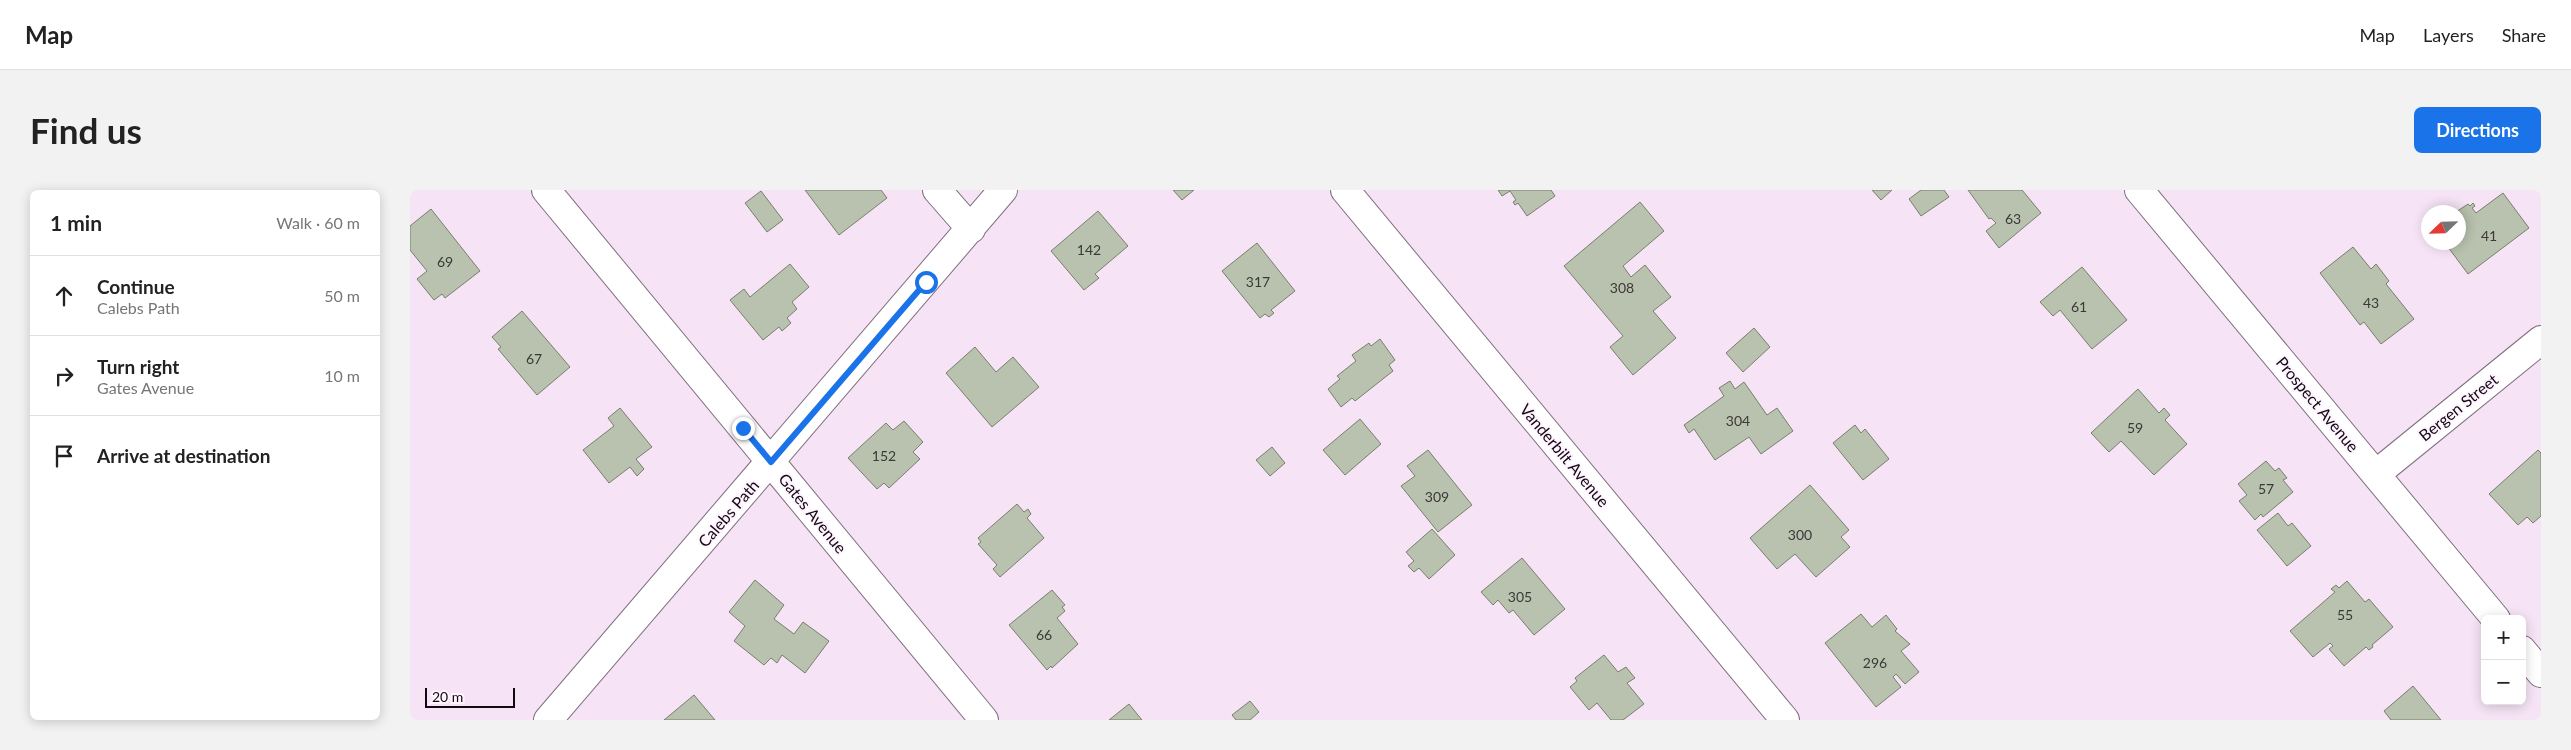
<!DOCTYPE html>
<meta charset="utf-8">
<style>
body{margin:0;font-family:Lato,sans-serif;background:#f2f2f2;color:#222}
.controls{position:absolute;right:15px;bottom:15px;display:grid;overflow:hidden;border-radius:8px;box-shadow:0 2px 12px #0003}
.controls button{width:45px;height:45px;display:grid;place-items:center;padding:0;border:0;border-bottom:1px solid #e0e0e0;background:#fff;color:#222;font:25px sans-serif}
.compass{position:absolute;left:2011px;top:15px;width:45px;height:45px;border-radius:50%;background:#fff;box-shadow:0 2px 12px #0003;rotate:247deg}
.scale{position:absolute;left:15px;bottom:12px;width:90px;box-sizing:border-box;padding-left:5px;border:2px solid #110b11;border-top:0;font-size:14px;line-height:18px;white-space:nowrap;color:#110b11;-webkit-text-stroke:4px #fff4ff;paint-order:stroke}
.stop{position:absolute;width:15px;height:15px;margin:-11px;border:4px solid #1a73e8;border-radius:50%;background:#fff}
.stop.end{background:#1a73e8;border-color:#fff;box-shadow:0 1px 5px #0008}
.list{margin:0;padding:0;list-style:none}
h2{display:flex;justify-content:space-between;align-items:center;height:65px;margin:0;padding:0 20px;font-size:21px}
h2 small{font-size:16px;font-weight:400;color:#767676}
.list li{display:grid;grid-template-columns:32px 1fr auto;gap:15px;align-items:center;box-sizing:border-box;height:80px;padding:0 20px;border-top:1px solid #e0e0e0}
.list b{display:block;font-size:19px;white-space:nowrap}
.list p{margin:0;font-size:16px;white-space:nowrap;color:#767676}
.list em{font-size:16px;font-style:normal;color:#767676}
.icon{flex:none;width:28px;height:28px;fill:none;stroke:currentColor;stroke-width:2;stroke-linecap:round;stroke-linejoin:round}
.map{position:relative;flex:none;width:2131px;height:530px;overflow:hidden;border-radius:8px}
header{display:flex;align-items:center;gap:30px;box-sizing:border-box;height:70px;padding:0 25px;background:#fff;border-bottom:1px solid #e0e0e0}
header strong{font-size:24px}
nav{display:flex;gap:28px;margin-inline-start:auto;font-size:18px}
.intro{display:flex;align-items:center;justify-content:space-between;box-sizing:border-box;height:120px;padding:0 30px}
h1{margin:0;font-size:35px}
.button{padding:12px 22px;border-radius:8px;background:#1a73e8;color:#fff;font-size:18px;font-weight:700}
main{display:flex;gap:30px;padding:0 30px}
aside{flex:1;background:#fff;border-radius:8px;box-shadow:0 2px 12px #0003}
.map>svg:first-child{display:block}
.building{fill:#b9c2ae;stroke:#777f6c}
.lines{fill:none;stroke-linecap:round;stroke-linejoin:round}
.minor-casing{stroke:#7f6f7e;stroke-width:30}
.minor{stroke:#fff;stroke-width:28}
.route{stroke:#1a73e8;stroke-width:6}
.labels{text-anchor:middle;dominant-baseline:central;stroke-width:4;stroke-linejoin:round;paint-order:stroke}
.number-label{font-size:14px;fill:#3b3938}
.street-label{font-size:16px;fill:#110b11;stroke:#fff4ff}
</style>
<header>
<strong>Map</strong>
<nav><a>Map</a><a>Layers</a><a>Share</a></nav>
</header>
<div class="intro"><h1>Find us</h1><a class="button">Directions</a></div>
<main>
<aside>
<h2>1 min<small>Walk · 60 m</small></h2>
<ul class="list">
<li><svg class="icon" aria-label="ahead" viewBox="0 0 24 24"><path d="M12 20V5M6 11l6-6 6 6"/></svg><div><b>Continue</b><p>Calebs Path</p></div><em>50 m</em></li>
<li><svg class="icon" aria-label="right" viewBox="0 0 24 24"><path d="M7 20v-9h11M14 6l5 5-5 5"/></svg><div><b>Turn right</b><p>Gates Avenue</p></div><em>10 m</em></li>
<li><svg class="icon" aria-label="arrive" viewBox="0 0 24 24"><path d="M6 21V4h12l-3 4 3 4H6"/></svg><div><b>Arrive at destination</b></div></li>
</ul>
</aside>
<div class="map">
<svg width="2131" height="530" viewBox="0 0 2131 530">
<rect width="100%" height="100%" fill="#f6e4f6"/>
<path class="building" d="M395 0H471L477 8 429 45Z
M763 0H784L772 10Z
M1088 0H1141L1145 6 1117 26 1108 13 1105 15 1103 12 1106 10 1100 1 1092 6Z
M1462 0H1482L1471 10Z
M1511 0H1534L1539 7 1511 26 1499 9Z
M1558 0H1612L1631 23 1589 58 1576 41 1586 33 1581 28 1579 29Z
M351 1 373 30 357 42 335 13Z
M2093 3 2119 38 2058 84 2035 53 2048 52V22H2046L2058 14 2060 16 2063 13 2065 16 2062 18 2066 23Z
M1230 12 1254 41 1213 76 1221 87 1235 75 1261 107 1243 121 1266 148 1223 185 1200 157 1213 146 1154 76Z
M21 19 70 81 35 108 32 104 24 110 7 89 17 81 0 60V36Z
M688 21 718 56 685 84 689 88 674 100 641 61Z
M847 53 885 101 861 120 864 123 859 127 855 124 850 128 812 81Z
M1943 57 1961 79 1966 74 1979 91 1976 94 2004 129 1971 154 1954 132 1950 135 1910 83Z
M380 74 399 97 382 112 387 119 377 128 381 133 372 141 369 137 353 150 320 110 334 99 340 107Z
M1672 77 1717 130 1682 159 1650 120 1643 126 1630 112Z
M112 121 160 177 127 205 88 159 91 157 82 147Z
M1344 138 1360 157 1333 182 1316 163Z
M970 149 985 170 979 175 983 181 945 211 942 208 931 217 918 199 930 189 927 186 946 171 942 165 959 153 961 156Z
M565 157 586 182 603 167 629 197 582 237 536 183Z
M1320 191 1325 199 1334 192 1357 225 1367 218 1383 241 1351 264 1339 247 1305 270 1284 239 1279 243 1274 235 1314 206 1309 198Z
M1728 199 1749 223 1754 218 1760 225 1755 230 1777 254 1744 285 1711 251 1699 262 1681 243Z
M210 218 242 257 226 269 234 279 227 286 220 277 199 293 173 260 204 236 198 228Z
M950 229 971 254 935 285 913 260Z
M494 231 513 252 503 262 510 269 479 298 474 293 467 299 438 268 476 233 483 240Z
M1445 235 1451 243 1455 239 1479 269 1453 290 1423 253Z
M862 257 875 273 860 286 846 270Z
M1018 260 1062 315 1028 342 991 296 1005 286 997 276Z
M2128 260 2131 263V326L2123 333 2117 327 2108 335 2079 304Z
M1856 271 1865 281 1869 278 1877 288 1873 290 1883 302 1853 327 1851 324 1845 330 1829 311 1837 305 1828 294Z
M1400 295 1439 340 1431 347 1440 357 1406 387 1385 364 1367 379 1340 348Z
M607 314 614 322 618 319 621 324 617 328 634 348 590 387 583 379 587 375 568 354 571 352 568 348Z
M1868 323 1878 336 1882 333 1901 356 1877 376 1847 340Z
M1022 339 1045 365 1019 389 1009 378 1004 382 998 376 1004 371 996 362Z
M1112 368 1155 419 1124 445 1103 420 1099 423 1088 410 1083 415 1071 402Z
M345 390 374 415 364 429 384 444 393 432 419 451 395 483 372 465 367 473 361 468 354 475 324 451 335 436 319 422Z
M1937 391 1955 412 1959 409 1983 437 1962 455 1963 457 1959 460 1956 457 1934 476 1919 459 1923 456 1920 453 1903 467 1880 441 1925 402 1921 399 1926 395 1929 398Z
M642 400 655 415 652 417 655 421 647 428 668 454 642 478 641 476 637 480 599 435Z
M1451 424 1462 437 1476 425 1487 439 1485 441 1500 454 1491 461 1509 482 1495 494 1486 484 1483 487 1491 497 1466 517 1415 453Z
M1194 465 1208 482 1216 477 1225 488 1217 493 1234 514 1213 530H1201L1187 513 1179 520 1160 497 1167 491 1165 488Z
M2003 496 2031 530H1981L1974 521Z
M284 505 305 530H254Z
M840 511 849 522 840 530H826L822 525Z
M719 514 732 530H699Z"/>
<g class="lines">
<g class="minor-casing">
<path id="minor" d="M136 0 574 530
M527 0 561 39
M935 0 1375 530
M1729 0 2086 429
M1966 284 2131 150
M2112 460 2131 483
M138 530 593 0"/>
</g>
<use href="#minor" class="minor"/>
</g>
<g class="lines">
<path class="route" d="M333 238 361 272 516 92"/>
</g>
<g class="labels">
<g class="number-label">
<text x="1603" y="28">63</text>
<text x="2079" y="45">41</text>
<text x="679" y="59">142</text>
<text x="35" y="71">69</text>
<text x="848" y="91">317</text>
<text x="1212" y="97">308</text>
<text x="1961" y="112">43</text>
<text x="1669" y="116">61</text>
<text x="124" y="168">67</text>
<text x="1328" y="230">304</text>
<text x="1725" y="237">59</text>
<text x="474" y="265">152</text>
<text x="1856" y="298">57</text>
<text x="1027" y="306">309</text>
<text x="1390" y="344">300</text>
<text x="1110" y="406">305</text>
<text x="1935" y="424">55</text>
<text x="634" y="444">66</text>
<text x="1465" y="472">296</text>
</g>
<g class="street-label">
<text transform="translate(1908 214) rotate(50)">Prospect Avenue</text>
<text transform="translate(2048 217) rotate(-39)">Bergen Street</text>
<text transform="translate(1155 265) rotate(50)">Vanderbilt Avenue</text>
<text transform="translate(318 323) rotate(-49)">Calebs Path</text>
<text transform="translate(403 323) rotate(51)">Gates Avenue</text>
</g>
</g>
</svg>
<div class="controls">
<button>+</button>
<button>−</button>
</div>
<svg class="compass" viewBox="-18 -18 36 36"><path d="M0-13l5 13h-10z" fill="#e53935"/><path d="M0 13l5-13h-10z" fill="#767676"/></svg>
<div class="scale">20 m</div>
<div class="stop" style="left:516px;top:92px"></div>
<div class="stop end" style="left:333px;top:238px"></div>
</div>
</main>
